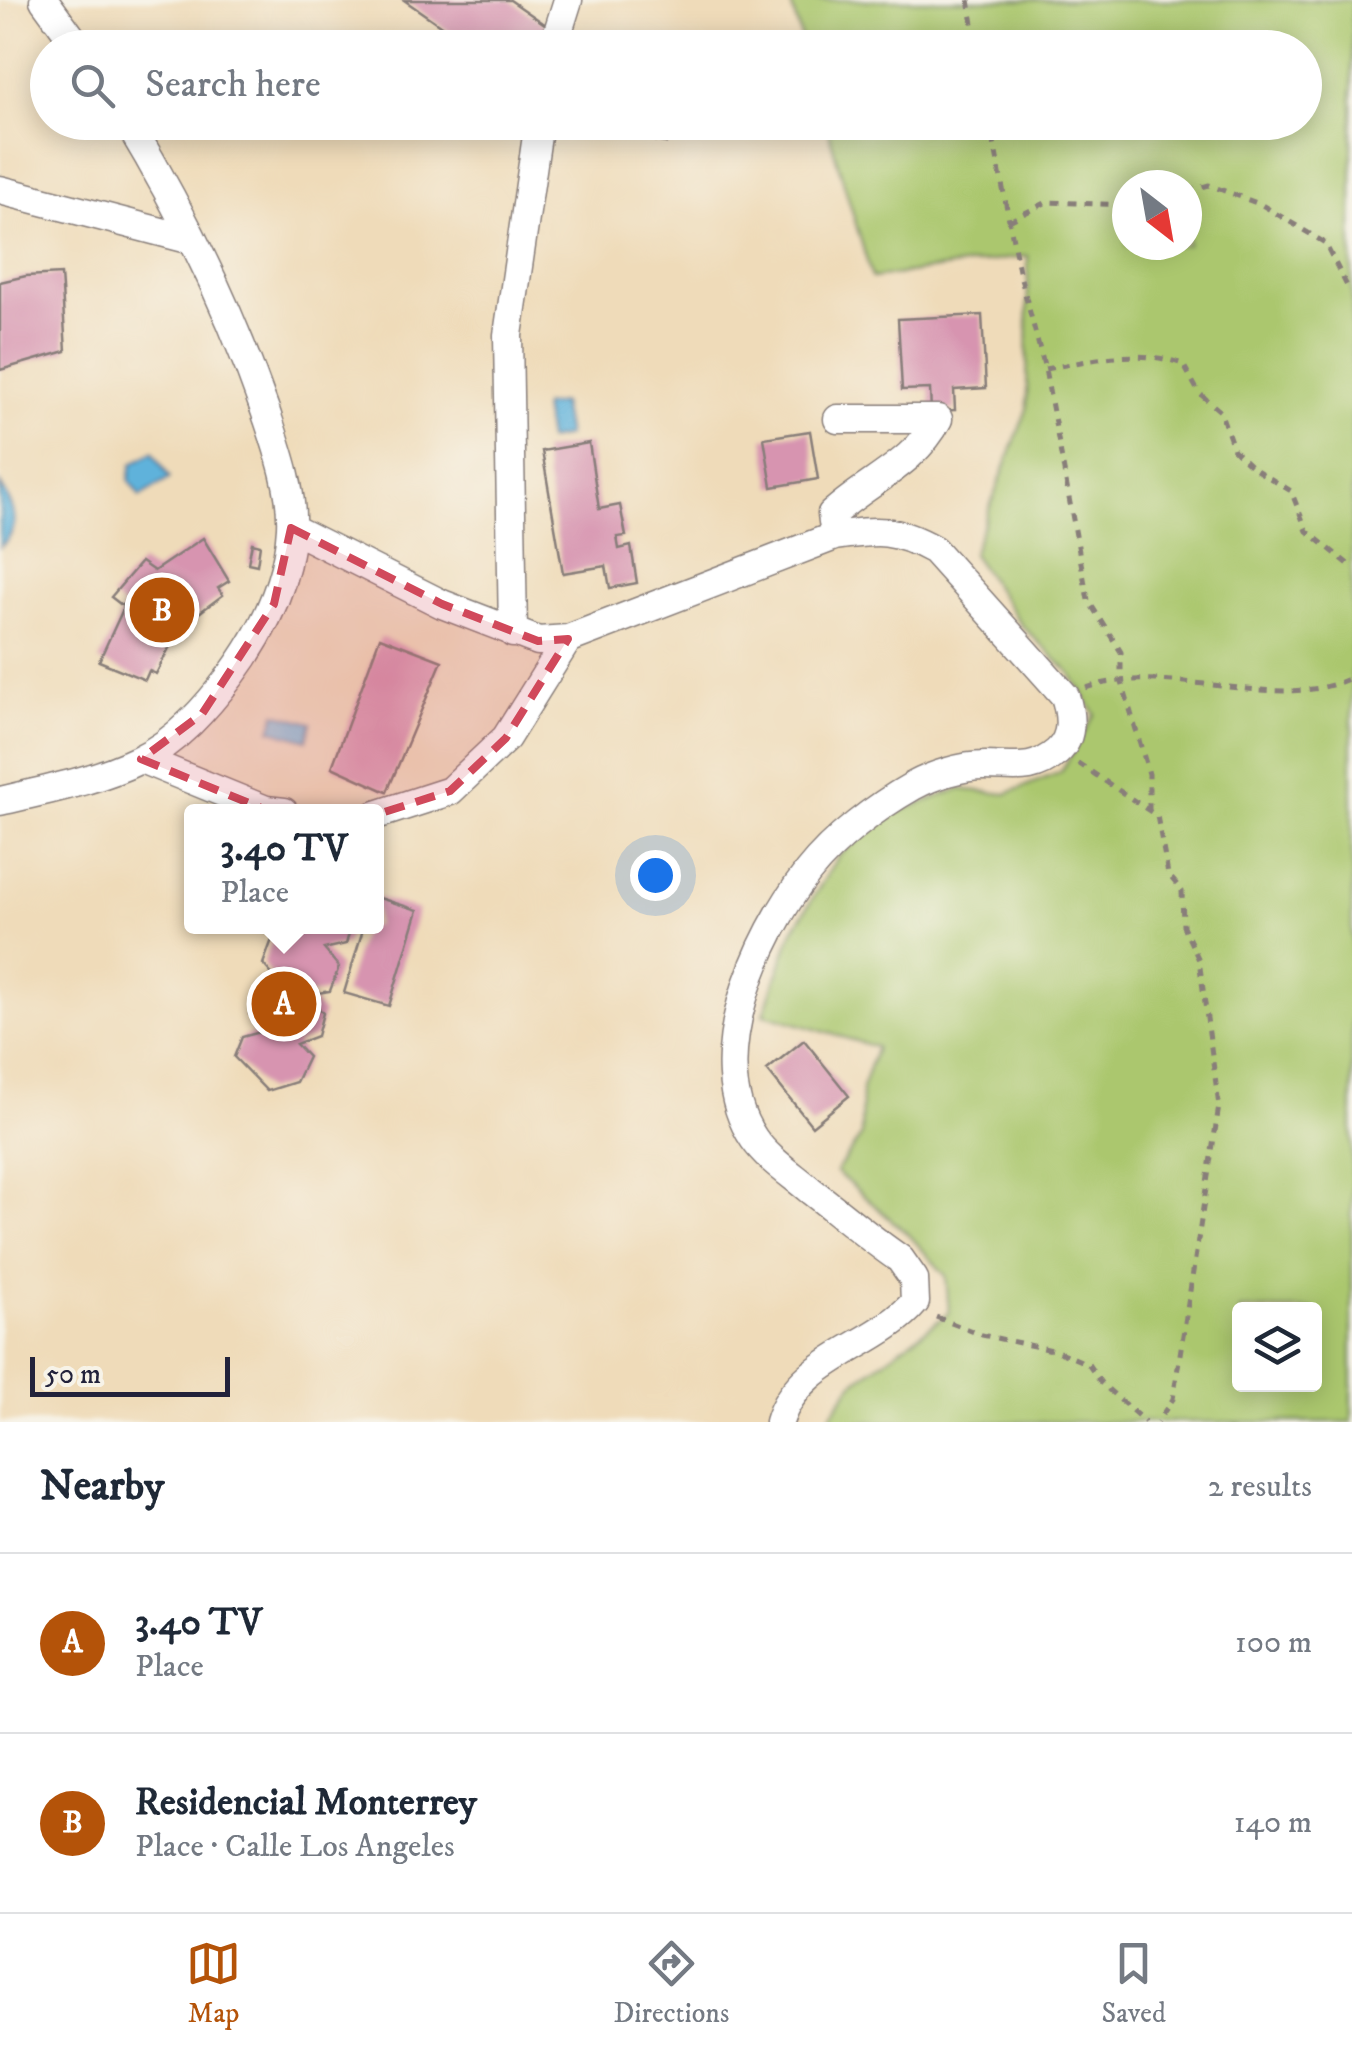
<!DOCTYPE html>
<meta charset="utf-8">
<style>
body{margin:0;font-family:"IM FELL DW Pica",serif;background:#f6f6f7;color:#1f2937}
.controls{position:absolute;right:30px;bottom:30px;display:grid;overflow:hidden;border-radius:10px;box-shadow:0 5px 25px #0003}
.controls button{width:90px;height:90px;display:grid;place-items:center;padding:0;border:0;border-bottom:2px solid #e0e1e3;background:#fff;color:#1f2937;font:50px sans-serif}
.compass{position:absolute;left:1112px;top:170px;width:90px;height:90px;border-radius:50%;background:#fff;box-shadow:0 5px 25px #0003;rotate:149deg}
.scale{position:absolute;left:30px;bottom:25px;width:200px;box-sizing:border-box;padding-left:10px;border:5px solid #22223b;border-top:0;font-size:28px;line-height:35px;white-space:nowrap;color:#22223b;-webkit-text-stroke:8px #f7f3e8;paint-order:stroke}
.you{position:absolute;left:655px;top:875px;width:35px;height:35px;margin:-25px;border:8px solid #fff;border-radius:50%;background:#1a73e8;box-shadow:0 0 0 15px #1a73e833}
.badge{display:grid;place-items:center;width:65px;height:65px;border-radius:50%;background:#b45309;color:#fff;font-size:32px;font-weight:700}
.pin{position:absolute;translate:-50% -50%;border:5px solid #fff;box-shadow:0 2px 10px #0006}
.popup{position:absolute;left:184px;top:804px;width:200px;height:130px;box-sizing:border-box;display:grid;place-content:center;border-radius:10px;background:#fff;filter:drop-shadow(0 2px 8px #0005);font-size:32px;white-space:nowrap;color:#747a83}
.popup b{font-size:38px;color:#1f2937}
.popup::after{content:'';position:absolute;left:50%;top:100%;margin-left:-20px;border:20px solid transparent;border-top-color:#fff}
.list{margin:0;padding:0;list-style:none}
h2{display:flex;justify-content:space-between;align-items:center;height:130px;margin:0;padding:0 40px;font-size:42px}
h2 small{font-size:32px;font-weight:400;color:#747a83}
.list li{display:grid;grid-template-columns:65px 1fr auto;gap:30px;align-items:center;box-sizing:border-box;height:180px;padding:0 40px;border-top:2px solid #e0e1e3}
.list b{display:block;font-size:38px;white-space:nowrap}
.list p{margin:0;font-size:32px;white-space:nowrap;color:#747a83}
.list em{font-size:32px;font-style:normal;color:#747a83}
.icon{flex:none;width:55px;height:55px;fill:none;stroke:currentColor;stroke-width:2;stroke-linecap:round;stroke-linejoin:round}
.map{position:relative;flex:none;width:1352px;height:1422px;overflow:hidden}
.search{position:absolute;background:#fff;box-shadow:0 5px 25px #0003;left:30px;right:30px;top:30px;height:110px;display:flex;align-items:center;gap:25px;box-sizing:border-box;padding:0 35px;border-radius:55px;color:#747a83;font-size:38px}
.sheet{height:490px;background:#fff}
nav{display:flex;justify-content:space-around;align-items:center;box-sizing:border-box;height:140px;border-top:2px solid #e0e1e3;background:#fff;font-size:28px;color:#747a83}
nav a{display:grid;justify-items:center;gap:5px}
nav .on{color:#b45309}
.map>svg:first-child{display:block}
.green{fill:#abc76e;stroke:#667454;stroke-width:2.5;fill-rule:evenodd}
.water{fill:#5fb2db;stroke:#406a8b;stroke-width:2.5}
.building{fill:#d794b0}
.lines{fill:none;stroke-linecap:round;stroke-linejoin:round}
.minor-casing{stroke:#887e7a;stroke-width:31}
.path{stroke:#887e7a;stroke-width:5;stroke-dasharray:8 8;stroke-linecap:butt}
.minor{stroke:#fff;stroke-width:28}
.marked{fill:#d1495b;fill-opacity:0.2;stroke:#d1495b;stroke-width:8;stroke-dasharray:20 12;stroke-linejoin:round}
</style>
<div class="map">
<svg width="1352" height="1422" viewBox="0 0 1352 1422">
<rect width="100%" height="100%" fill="#f7f3e8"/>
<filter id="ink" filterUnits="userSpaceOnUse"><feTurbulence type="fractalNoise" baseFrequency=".01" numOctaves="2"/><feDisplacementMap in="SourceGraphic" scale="20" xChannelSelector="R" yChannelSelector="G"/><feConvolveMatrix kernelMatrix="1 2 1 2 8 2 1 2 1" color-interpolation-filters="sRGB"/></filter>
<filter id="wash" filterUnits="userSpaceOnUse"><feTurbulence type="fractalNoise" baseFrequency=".0048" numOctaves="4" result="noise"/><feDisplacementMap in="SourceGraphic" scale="40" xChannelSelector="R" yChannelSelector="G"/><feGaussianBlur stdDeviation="2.25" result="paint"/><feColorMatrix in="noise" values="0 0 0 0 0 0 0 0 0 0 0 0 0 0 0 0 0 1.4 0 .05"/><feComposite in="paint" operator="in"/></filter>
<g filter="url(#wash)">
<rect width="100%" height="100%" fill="#efdbb9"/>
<path class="green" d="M790 0H1352V1422H826L852 1384 949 1313 946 1276 911 1237 836 1172 861 1136 862 1088 876 1047 764 1014 792 932 839 855 892 814 959 789 1006 794 1061 772 1095 714 1071 674 1022 626 972 554 1027 409 1028 256 872 278 826 123 1304 122V48L804 47ZM1127 185H1187V245H1127ZM1240 1310H1314V1384H1240Z"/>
<path class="water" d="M561 403 567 436 548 440 543 406Z
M153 452 170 478 140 496 129 480 132 464Z
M0 484C15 507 23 527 0 547Z
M276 713 312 723 307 740 271 730Z"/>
<g id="blocks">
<path class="building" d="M404 0H510L549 27 535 48H473Z
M602 122H670L666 143 600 131Z
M61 274 66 351 0 370V282L26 276Z
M982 315 986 388 954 390 955 410 931 411 930 389 902 390 898 319Z
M810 431 818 479 772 487 764 438Z
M589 443 599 509 620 505 626 536 617 537 619 549 631 546 637 583 610 588 606 566 563 573 542 451Z
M203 538 229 581 218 588 223 595 199 613 170 646 156 674 149 671 145 680 99 661 124 607 111 597 141 562 154 571Z
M252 543 260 545 257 565 248 563Z
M380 637 442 661 387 792 332 767Z
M376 897 418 910 389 1006 344 993 364 926H376Z
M277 926H351L346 944 324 949 339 967 330 991 306 995 323 1013 317 1036 296 1044 308 1057 296 1082 267 1091 234 1057 242 1037 264 1031 249 1014 258 992 282 986 263 964Z
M804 1040 849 1096 812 1126 767 1070Z"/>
</g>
</g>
<g filter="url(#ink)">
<use href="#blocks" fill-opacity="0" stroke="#887e7a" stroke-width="2.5"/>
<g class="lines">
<g class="minor-casing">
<path id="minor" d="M44 0 79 48
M553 48 568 0
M0 190 192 240
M291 528 442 604 538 641 568 639 835 536C878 530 895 528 934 550L1065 696C1071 715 1074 737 1057 752 1032 773 1014 766 985 766 962 766 933 775 913 786 876 807 834 839 808 872 757 937 701 1062 754 1139 768 1159 791 1174 810 1190 840 1213 869 1238 900 1259L914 1279 915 1302C877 1347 798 1358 779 1422
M835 536 832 514C868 481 915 464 938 419H838
M513 633 508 335 539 122
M141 759 266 810 284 812
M0 801C46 790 95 781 138 760 177 742 207 707 232 674 263 632 288 581 291 528 293 489 277 446 265 410 230 310 183 213 128 122
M376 815 450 791 506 738 568 639"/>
</g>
<path class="path" d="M969 0 977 48
M990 122 1019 271 1045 369 1088 600 1121 652V679L1149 774V809
M1187 191 1209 185 1262 205 1325 243 1348 288 1352 289
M1009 221 1047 202 1127 205
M1045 369C1093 360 1135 348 1183 364L1199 393 1220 411 1234 450 1253 468 1291 491 1307 531 1352 567
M1086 688C1169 660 1279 715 1352 677
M1078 763 1157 816 1168 874 1182 891 1183 926 1199 960 1219 1106 1173 1399 1157 1422
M936 1317 982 1335 1057 1351 1088 1364 1101 1383 1145 1422"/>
<use href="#minor" class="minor"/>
</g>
</g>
<path class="marked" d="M291 528 442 604 538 641 568 639 506 738 450 791 369 817 266 810 141 759 202 714 274 604Z"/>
</svg>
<div class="controls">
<button><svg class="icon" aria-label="layers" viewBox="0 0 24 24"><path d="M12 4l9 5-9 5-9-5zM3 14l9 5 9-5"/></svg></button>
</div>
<svg class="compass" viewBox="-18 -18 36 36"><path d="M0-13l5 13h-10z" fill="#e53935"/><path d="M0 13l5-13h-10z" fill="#747a83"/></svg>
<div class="scale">50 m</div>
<div class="you"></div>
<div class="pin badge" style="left:284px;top:1004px">A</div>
<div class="popup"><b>3.40 TV</b>Place</div>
<div class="pin badge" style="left:162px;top:610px">B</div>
<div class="search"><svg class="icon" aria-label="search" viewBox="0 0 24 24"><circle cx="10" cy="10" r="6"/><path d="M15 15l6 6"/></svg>Search here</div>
</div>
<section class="sheet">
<h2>Nearby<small>2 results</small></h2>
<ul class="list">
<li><span class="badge">A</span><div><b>3.40 TV</b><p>Place</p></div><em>100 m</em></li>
<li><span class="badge">B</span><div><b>Residencial Monterrey</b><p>Place · Calle Los Angeles</p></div><em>140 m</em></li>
</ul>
</section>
<nav>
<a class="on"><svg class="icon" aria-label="map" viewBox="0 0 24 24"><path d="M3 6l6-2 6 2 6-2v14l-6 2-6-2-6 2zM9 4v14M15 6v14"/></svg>Map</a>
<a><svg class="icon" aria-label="directions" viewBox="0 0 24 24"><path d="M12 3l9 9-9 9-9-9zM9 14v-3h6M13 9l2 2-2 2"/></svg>Directions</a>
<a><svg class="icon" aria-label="saved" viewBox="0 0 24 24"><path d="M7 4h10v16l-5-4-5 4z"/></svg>Saved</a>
</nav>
